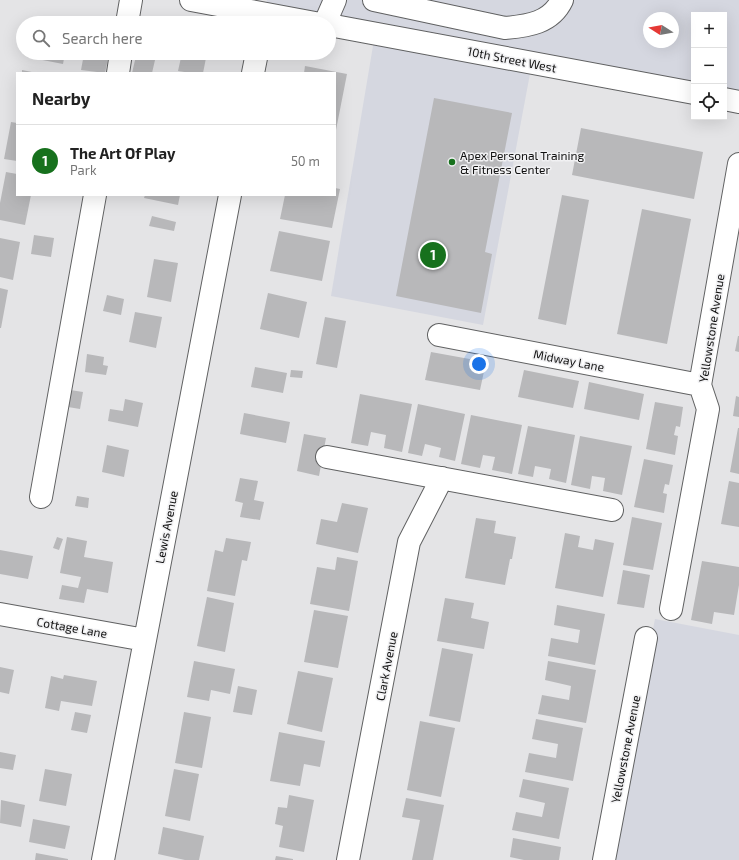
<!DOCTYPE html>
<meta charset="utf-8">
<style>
body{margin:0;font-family:"Exo 2",sans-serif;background:#f6f6f6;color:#222}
.controls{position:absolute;right:12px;top:12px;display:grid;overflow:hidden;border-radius:0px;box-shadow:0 4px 16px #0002}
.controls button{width:36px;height:36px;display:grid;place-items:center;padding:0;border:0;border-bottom:1px solid #e0e0e0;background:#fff;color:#222;font:20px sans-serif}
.compass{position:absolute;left:643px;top:12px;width:36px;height:36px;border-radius:50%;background:#fff;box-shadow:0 4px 16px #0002;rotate:281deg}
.you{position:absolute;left:479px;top:364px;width:14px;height:14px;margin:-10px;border:3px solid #fff;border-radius:50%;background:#1a73e8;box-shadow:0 0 0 6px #1a73e833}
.badge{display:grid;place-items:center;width:26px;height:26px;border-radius:50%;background:#17711d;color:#fff;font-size:13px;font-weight:700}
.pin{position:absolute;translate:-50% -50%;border:2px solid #fff;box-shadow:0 1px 4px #0006}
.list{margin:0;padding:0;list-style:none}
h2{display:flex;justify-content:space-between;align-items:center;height:52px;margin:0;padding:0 16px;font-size:17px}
h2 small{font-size:13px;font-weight:400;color:#767676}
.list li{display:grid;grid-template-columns:26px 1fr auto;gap:12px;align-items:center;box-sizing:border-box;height:72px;padding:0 16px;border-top:1px solid #e0e0e0}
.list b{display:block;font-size:15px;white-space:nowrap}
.list p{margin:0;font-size:13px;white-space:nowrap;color:#767676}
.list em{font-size:13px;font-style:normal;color:#767676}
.icon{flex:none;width:22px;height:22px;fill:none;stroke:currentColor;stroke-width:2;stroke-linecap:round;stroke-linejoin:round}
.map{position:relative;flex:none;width:739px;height:860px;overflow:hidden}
.search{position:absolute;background:#fff;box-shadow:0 4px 16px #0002;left:16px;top:16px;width:320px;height:44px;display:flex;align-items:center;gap:10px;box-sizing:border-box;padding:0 14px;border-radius:22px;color:#767676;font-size:15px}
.panel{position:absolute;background:#fff;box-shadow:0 4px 16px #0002;left:16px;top:72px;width:320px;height:124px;border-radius:0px}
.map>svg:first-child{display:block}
.built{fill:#d5d7e0;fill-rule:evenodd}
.building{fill:#b8b8ba}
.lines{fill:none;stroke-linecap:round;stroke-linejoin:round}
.minor-casing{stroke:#606162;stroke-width:24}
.minor{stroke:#fff;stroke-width:22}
.poi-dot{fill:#17711d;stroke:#f1f1f3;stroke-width:1.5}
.labels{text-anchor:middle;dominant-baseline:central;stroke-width:3;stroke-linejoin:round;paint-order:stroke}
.street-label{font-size:12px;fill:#101010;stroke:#f1f1f3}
.poi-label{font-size:12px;fill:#101010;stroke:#f1f1f3;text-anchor:start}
</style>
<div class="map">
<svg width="739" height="860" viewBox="0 0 739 860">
<rect width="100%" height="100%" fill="#e4e4e6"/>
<path class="built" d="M267 0H739V102L724 99V15H694V93L532 63 483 325 331 296 375 34 264 14ZM649 18H673V42H649Z
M655 619 739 635V860H608Z"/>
<path class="building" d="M34 18 58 22V23H33Z
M27 53H65L63 64 27 57Z
M182 53H207L203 73H191L178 71Z
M84 54 108 58 105 73 81 70Z
M136 56 155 60 152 73H132Z
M305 66 347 74 336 130 335 73H304Z
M22 70 32 72V73H22Z
M434 98 512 113 485 252 492 254 481 313 396 296Z
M11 122 17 123V161L4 159Z
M581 128 703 152 694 199 572 175Z
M6 172 17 174V195H31L25 225 0 220V203Z
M335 188 340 189 332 228 280 219 285 195H335Z
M145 195H180L178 205 144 198Z
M562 195 589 200 566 325 538 319Z
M642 209 691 219 667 344 617 334Z
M152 216 176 222 174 231 149 226Z
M279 231 330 241 322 281 270 271Z
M34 235 54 238 51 257 31 254Z
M0 238 20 242 13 280 0 277Z
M154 259 178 263 171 302 147 297Z
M0 288 8 290 1 328H0Z
M268 293 307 302 299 338 260 329Z
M107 295 124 299 121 315 103 311Z
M135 312 162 317 156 348 129 342Z
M325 317 346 321 337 368 316 364Z
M738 336H739V352L735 351Z
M431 352 486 362 480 390 425 380Z
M87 354 104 357 103 365 108 366 106 375 85 372Z
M255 367 287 373 283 393 251 387Z
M291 370 303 371 302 378 290 377Z
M524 370 579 381 573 408 518 397Z
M589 382 644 394 639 420 584 409Z
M64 389 83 392 80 409 62 406Z
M360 394 412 404 402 452 384 448 386 435 371 432 368 446 351 443Z
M736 396 739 397V417L733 416Z
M125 399 143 403 138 427 108 421 110 409 123 411Z
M655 402 683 407 680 427 676 426 674 435 678 436 675 455 646 449Z
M418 404 465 414 455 461 439 457 441 448 425 444 422 456 408 453Z
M244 413 290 422 286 443 240 434Z
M471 415 522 425 512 474 492 470 495 457 483 455 480 468 461 464Z
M528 426 575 435 566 483 549 479 551 469 535 466 533 477 518 474Z
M738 428H739V474L730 472Z
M304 434 326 438 319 476 297 471Z
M580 436 632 446 622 495 603 491 605 478 592 476 590 489 571 485Z
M107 445 129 450 124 477 102 472Z
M644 459 673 465 669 485 665 484 663 493 667 494 664 513 634 507Z
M240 478 258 481 254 500 264 502 260 520 240 517 243 503 235 501Z
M729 481 739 483V527L721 524Z
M77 496 89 498 88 508 75 506Z
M342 503 368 508 358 553 316 544 321 519 337 522Z
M632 517 662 523 653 570 623 565Z
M476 518 496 521 494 533 516 537 512 559H510L505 585 465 578Z
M565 533 580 536 578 547 593 550 595 539 614 543 603 597 555 588Z
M57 537 63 539 59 550 53 548Z
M67 537 87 541 84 557 113 562 108 593 87 589 84 603 59 599 62 585 78 588 81 577 60 573Z
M226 538 251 542 247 561 242 560 235 596 207 591 215 550 223 552Z
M0 550 33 556 28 579 0 574Z
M337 557 358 561 349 611 310 604 317 567 335 570Z
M702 561 739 567V585L734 615 714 612 712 624 691 620Z
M623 570 650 575 644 608 617 604Z
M207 597 234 603 225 652 197 646Z
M445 598 474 603 471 618 489 622 484 649 437 641Z
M557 605 605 614 595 665 548 656 551 638 578 643 580 630 554 625Z
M314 610 348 616 338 668 304 662Z
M442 648 473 654 460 722 429 716Z
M194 661 235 669 230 694 211 690 209 701 187 697Z
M548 661 596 670 586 723 538 714 542 695 569 700 571 686 545 680Z
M0 667 14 670 9 694 0 692Z
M298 671 333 678 322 732 287 724Z
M64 675 97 681 92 706 61 701 59 711 45 708 51 676 63 679Z
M238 686 257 690 252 715 233 712Z
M75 712 91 715 87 733 71 730Z
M184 712 211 717 202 768 175 763Z
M536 719 583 728 573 781 525 772 529 753 556 758 558 744 532 739Z
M420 721 455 728 441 797 407 790Z
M279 732 325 741 320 767 304 764 300 786 270 781Z
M0 752 16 755 13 770 0 768Z
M45 769 72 774 66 806 39 801Z
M174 769 199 774 190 821 165 816Z
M523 779 569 788 559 839 512 830 516 812 542 817 545 803 519 797Z
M289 795 314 800 304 852 279 847 283 826 275 824 278 807 287 808Z
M406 798 444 805 433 860H412L420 820 402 817Z
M1 800 25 805 21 827 0 823Z
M33 819 70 826 65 849 29 842Z
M163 827 204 836 199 860H185L158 854Z
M513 838 561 847 559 860H524L510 857Z
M36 853 68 859V860H35Z
M276 856 293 859V860H275Z"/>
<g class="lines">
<g class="minor-casing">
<path id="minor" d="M191 0 315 23
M374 0 505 28C528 26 551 23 562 0
M127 23 131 0
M325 23 335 0
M329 25 694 93
M118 73 121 53
M253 73 257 53
M724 99 739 102
M439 335 700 385
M327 457 612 510
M41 497 95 195
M671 609 708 409 700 385 739 164
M0 614 145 640
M103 860 230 195
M348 860 409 542 442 478
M604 860 646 638"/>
</g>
<use href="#minor" class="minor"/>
</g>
<circle class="poi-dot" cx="452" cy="162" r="4"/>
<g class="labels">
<g class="street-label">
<text transform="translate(512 59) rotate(11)">10th Street West</text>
<text transform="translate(711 328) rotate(-81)">Yellowstone Avenue</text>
<text transform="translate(569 360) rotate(11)">Midway Lane</text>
<text transform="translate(166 527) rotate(-79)">Lewis Avenue</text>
<text transform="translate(72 627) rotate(10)">Cottage Lane</text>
<text transform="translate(386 666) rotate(-79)">Clark Avenue</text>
<text transform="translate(625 749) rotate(-79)">Yellowstone Avenue</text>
</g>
<g class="poi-label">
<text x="460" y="155">Apex Personal Training<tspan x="460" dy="14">&amp; Fitness Center</tspan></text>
</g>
</g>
</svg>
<div class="controls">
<button>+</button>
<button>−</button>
<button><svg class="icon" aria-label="locate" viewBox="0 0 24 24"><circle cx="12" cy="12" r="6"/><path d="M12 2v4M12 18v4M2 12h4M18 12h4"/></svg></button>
</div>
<svg class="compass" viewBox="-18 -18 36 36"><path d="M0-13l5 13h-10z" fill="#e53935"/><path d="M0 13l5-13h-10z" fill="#767676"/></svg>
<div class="you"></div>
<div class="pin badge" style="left:433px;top:255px">1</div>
<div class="search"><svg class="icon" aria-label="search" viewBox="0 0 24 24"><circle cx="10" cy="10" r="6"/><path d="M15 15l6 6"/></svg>Search here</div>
<section class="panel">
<h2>Nearby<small></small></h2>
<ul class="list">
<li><span class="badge">1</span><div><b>The Art Of Play</b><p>Park</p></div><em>50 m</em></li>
</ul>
</section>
</div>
